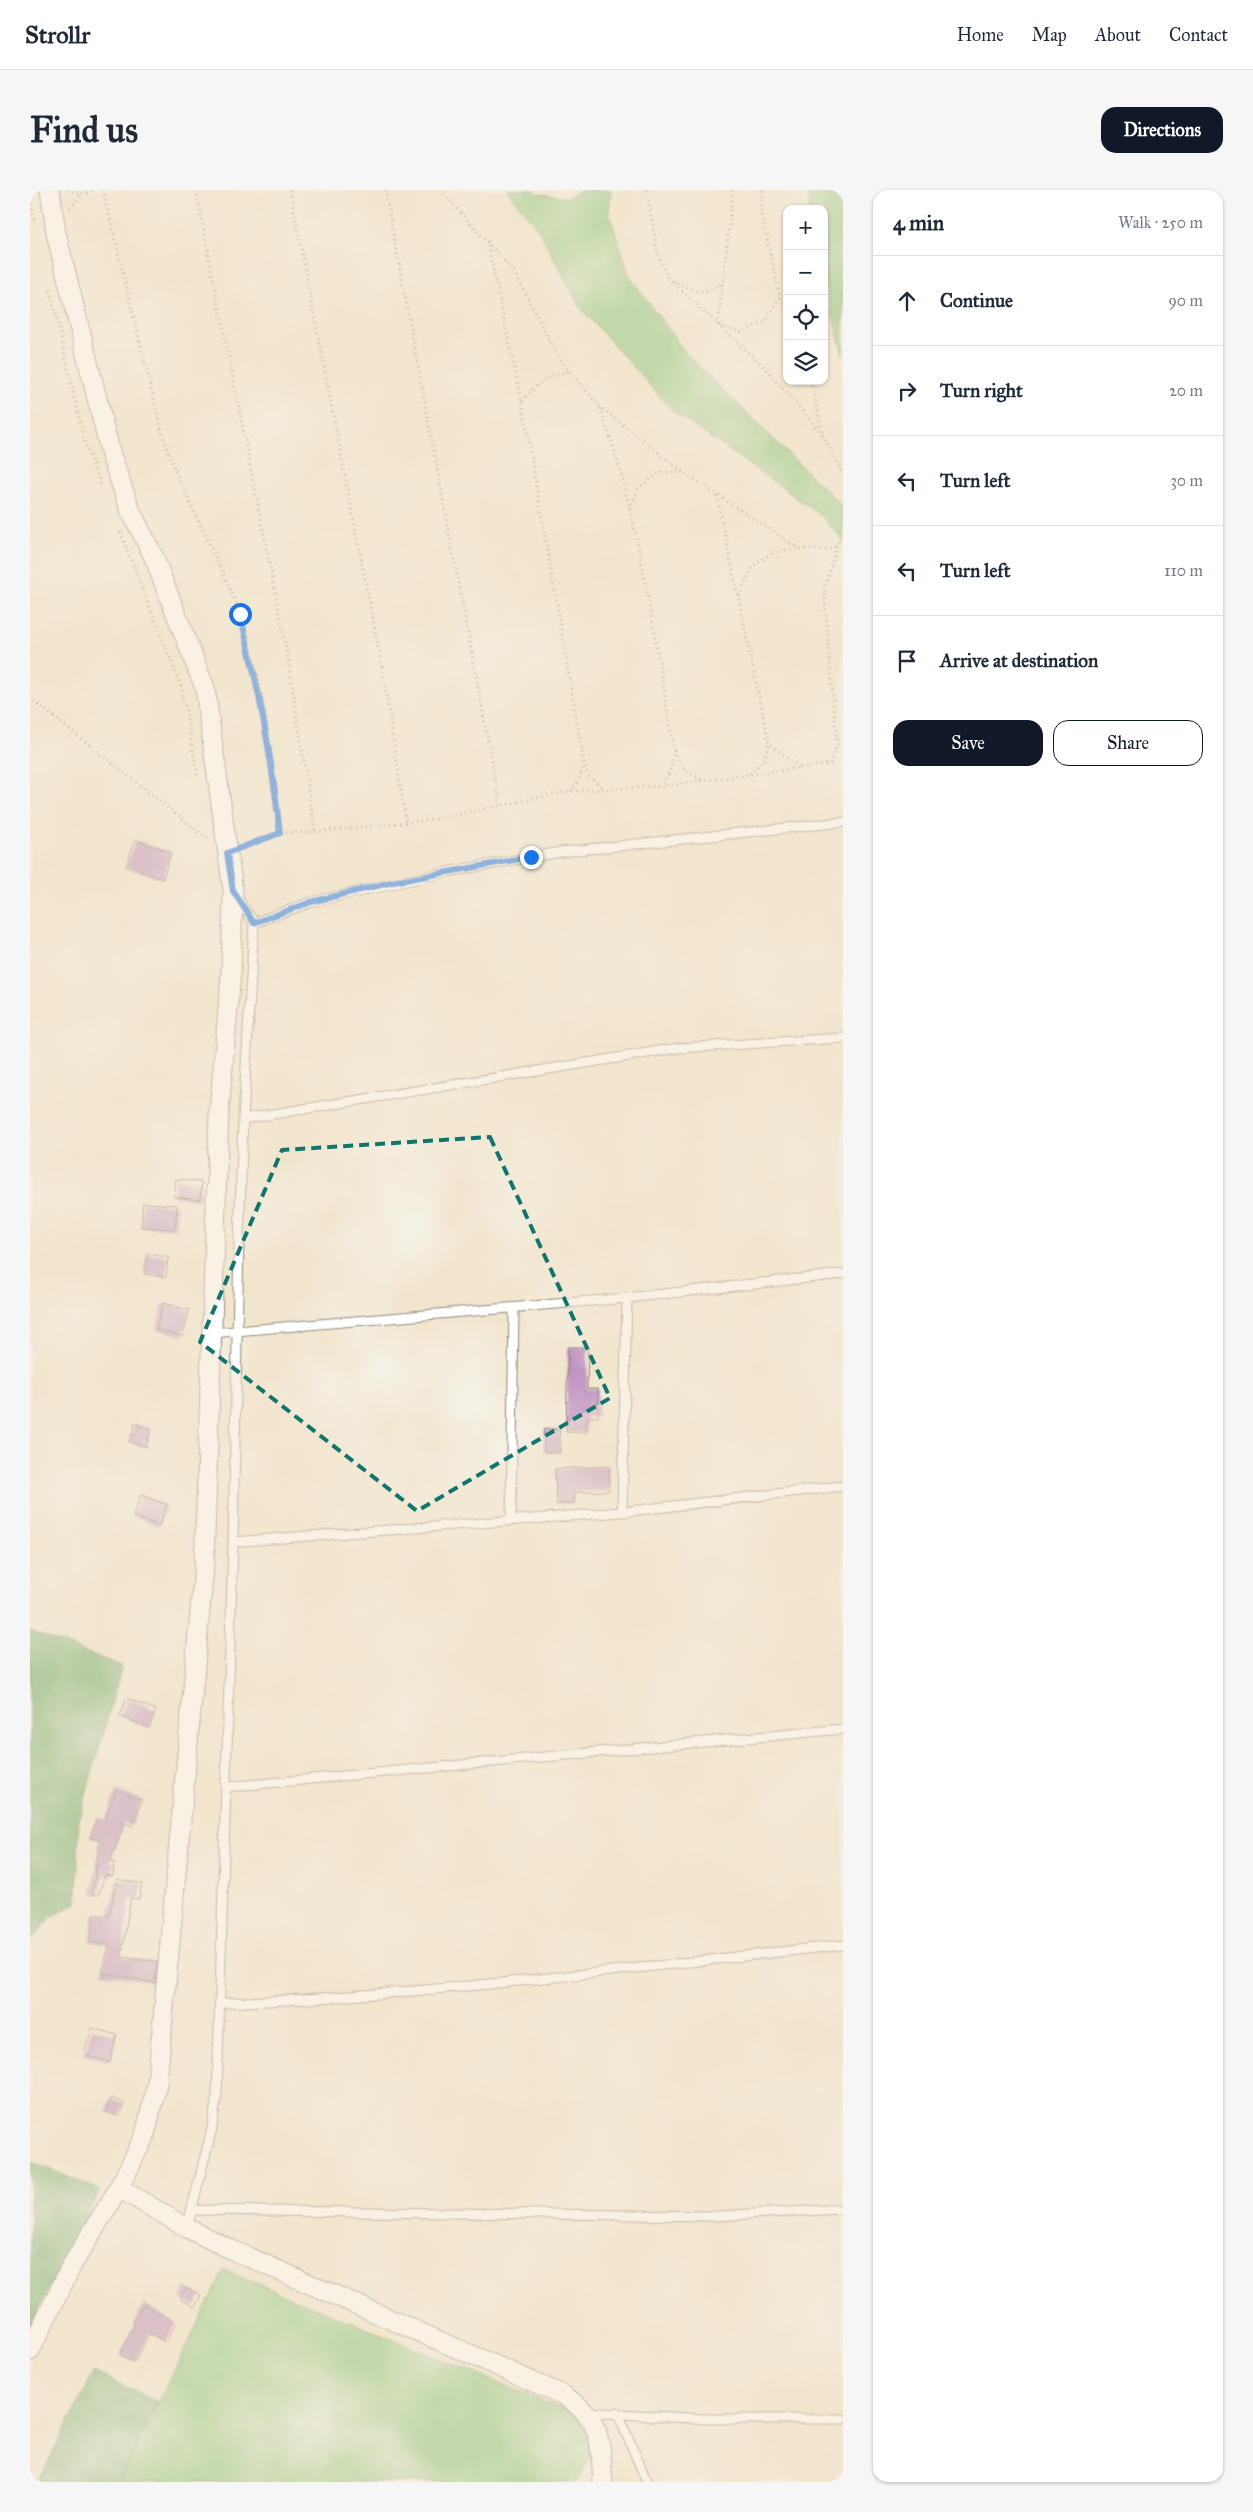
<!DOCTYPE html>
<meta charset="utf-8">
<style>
body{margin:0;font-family:"IM FELL Great Primer",serif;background:#f6f6f7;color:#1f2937}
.controls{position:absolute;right:15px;top:15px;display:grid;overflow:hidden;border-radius:10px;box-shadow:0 1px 4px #0004}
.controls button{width:45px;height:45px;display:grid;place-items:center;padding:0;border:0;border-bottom:1px solid #e0e1e3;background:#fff;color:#1f2937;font:25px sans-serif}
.stop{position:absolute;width:15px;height:15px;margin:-11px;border:4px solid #1a73e8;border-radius:50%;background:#fff}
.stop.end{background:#1a73e8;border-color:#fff;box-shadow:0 1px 5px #0008}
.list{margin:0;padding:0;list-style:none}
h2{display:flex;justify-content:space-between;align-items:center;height:65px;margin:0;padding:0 20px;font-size:21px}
h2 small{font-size:16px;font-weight:400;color:#747a83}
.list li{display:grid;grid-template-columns:32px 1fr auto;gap:15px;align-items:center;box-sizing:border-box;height:90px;padding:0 20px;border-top:1px solid #e0e1e3}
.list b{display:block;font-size:19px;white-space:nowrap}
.list em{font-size:16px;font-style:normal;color:#747a83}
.actions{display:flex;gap:10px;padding:15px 20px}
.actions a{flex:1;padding:11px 0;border:1px solid #111827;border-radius:15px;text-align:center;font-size:18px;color:#111827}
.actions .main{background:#111827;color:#fff}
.icon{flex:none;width:28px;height:28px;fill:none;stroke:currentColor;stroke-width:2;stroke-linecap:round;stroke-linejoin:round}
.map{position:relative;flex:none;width:813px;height:2292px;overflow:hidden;border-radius:15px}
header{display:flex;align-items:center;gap:30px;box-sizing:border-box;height:70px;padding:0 25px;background:#fff;border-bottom:1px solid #e0e1e3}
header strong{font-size:24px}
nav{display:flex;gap:28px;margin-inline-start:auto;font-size:18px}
.intro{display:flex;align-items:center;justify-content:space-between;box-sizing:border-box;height:120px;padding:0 30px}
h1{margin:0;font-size:35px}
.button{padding:12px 22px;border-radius:15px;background:#111827;color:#fff;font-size:18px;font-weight:700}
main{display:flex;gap:30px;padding:0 30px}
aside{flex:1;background:#fff;border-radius:15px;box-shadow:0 1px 4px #0004}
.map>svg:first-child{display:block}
.green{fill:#88c77e;stroke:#5a7954}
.forest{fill:#6eac6d;stroke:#4c6c4c}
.building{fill:#c195c3}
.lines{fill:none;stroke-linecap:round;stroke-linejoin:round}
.service-casing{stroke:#8e887c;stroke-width:11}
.minor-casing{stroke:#8e887c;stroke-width:21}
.path{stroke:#8e887c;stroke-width:3;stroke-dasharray:1 4;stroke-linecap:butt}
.service{stroke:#fff;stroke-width:9}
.minor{stroke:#fff;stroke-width:19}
.route{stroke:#1a73e8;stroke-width:6}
.marked{fill:none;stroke:#0f766e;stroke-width:4;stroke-dasharray:10 6;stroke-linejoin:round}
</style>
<header>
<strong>Strollr</strong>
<nav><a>Home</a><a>Map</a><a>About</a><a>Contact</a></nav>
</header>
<div class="intro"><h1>Find us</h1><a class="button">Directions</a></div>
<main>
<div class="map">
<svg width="813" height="2292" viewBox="0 0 813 2292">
<rect width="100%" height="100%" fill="#f6f6f2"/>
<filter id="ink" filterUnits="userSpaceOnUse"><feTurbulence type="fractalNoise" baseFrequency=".02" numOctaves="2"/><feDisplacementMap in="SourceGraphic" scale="10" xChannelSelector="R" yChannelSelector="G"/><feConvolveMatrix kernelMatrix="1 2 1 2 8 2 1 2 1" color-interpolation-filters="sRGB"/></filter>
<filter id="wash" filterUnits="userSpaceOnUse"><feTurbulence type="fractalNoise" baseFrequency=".0096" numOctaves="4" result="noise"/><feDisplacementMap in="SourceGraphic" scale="20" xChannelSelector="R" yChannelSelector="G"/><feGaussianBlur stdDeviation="1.12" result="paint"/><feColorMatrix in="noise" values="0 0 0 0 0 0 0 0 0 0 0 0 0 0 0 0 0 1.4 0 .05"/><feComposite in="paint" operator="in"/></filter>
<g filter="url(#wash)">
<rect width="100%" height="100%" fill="#f2e5cd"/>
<path class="green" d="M477 0H504L506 3 537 8 551 0H581L579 23 600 87 657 165 813 317V350L791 325 643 221 550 117 509 40Z
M780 0H813V165L794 88V19H779Z
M194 2080 576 2237 547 2292H89Z"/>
<path class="forest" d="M0 1441 92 1476 49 1630 47 1713 21 1727 3 1748 0 1747Z
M0 1971 70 2000 0 2136Z
M64 2182 128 2212 89 2292H8Z"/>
<g id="blocks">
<path class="building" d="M105 650 141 662 133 689 96 677Z
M146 989 172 992 170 1010 144 1007Z
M113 1013 147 1015 145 1039 111 1037Z
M117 1064 138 1067 136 1087 114 1084Z
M133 1113 159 1120 153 1146 126 1140Z
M538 1157H558L557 1199H568V1227H557L556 1243 536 1242Z
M105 1234 121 1239 116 1257 99 1252Z
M514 1239 530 1240V1263L514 1262Z
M579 1276V1301L544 1302V1313L527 1314 525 1279Z
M111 1305 137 1315 129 1336 103 1326Z
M97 1508 126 1520 119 1538 90 1526Z
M86 1600 112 1610 102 1636 94 1633 80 1672H84L83 1686 75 1685 68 1705 62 1704 70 1651 60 1647 67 1628 75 1631Z
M87 1689 112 1694 109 1709 101 1708 91 1767 127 1772 125 1793 72 1783 79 1755 60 1752 64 1724 79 1726Z
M62 1838 87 1845 80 1872 54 1865Z
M81 1908 94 1913 89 1926 76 1922Z
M156 2098 171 2105 165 2117 150 2109Z
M114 2114 146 2133 136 2152 120 2143 104 2172 90 2165 105 2134 103 2133Z"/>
</g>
</g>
<g filter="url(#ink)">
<use href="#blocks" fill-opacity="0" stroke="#8e887c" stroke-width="1"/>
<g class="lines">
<g class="service-casing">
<path id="service" d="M224 733 281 712 422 681 531 662 813 632
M213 929 648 858 813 848
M182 1143 597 1108 813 1084
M592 1322 597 1108
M481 1330 484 1118
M203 1352 592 1322 813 1296
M196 1597 813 1539
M190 1813C399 1806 606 1777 813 1755
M163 2020 687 2026 813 2019
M157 2038 182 1938 187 1905 203 1352 209 1050 213 929 224 733 206 706
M557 2222 675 2229H813
M587 2222 617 2292"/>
</g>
<g class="minor-casing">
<path id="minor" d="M89 1998 157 2038 202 2060 533 2205C572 2229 570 2250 573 2292
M0 2161 42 2075 89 1998 115 1945 127 1894 174 1377 189 922 201 784 203 701 175 498 123 365 101 322 81 265 26 43 20 0"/>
</g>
<path class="path" d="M73 0 133 247C153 309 188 364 210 424 234 489 243 575 250 643
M166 0 256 457 285 642
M260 0 351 472 376 631
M355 0 470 614
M410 0 483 80 528 167 570 217 653 282 768 358
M617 0 627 61 638 88 734 177 793 245
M703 0 688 136 711 142 735 132 750 107
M732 0 731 23 750 107 757 119
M37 1 53 3 64 0
M0 9 5 33
M40 18 53 3
M457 51 492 212 554 573 558 585 574 599
M643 91C663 101 672 107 692 93
M20 100 55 254 71 295
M781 191 793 245 813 284
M492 211C506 194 518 185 540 181
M570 218C610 328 624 446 644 561L640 581 632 596
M687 306 739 553 769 577
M600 318 609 298 630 282H653
M90 342 151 496 168 588
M709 406 723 376 744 362 768 358 797 360 806 356
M0 508 178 649
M644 561 654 580 671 590
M720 584 734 569 739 553
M541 601 548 592 554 574
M213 657 250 643 285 642 400 630 541 601 632 596 800 574 807 555 794 401 807 355 813 343"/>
<use href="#service" class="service"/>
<use href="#minor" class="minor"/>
</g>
</g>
<g class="lines" filter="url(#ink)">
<path class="route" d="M210 424C229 497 242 569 250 643L197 663 203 701 224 733 281 712 363 692 501 667"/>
</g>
<path d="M0 0H813V2292H0ZM460 947 580 1208 387 1321 170 1152 252 960Z" fill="#f2e5cd" fill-opacity=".55" fill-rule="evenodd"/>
<path class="marked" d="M460 947 580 1208 387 1321 170 1152 252 960Z"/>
</svg>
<div class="controls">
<button>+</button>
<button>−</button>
<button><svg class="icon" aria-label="locate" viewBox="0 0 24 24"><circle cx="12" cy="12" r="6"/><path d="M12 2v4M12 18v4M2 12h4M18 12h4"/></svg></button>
<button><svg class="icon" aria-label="layers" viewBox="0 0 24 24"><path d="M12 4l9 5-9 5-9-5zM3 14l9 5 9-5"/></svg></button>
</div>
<div class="stop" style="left:210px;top:424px"></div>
<div class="stop end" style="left:501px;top:667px"></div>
</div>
<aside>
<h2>4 min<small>Walk · 250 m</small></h2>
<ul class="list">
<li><svg class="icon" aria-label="ahead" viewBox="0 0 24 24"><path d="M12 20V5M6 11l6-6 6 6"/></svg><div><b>Continue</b></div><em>90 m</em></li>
<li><svg class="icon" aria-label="right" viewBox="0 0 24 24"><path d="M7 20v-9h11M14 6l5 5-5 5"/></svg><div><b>Turn right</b></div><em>20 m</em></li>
<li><svg class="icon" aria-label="left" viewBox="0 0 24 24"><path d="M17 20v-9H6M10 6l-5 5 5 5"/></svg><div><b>Turn left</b></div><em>30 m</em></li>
<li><svg class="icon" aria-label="left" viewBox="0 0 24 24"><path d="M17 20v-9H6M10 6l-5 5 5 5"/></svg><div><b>Turn left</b></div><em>110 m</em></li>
<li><svg class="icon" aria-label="arrive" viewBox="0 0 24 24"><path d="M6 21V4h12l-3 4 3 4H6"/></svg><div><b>Arrive at destination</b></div></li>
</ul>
<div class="actions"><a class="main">Save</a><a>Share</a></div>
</aside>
</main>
